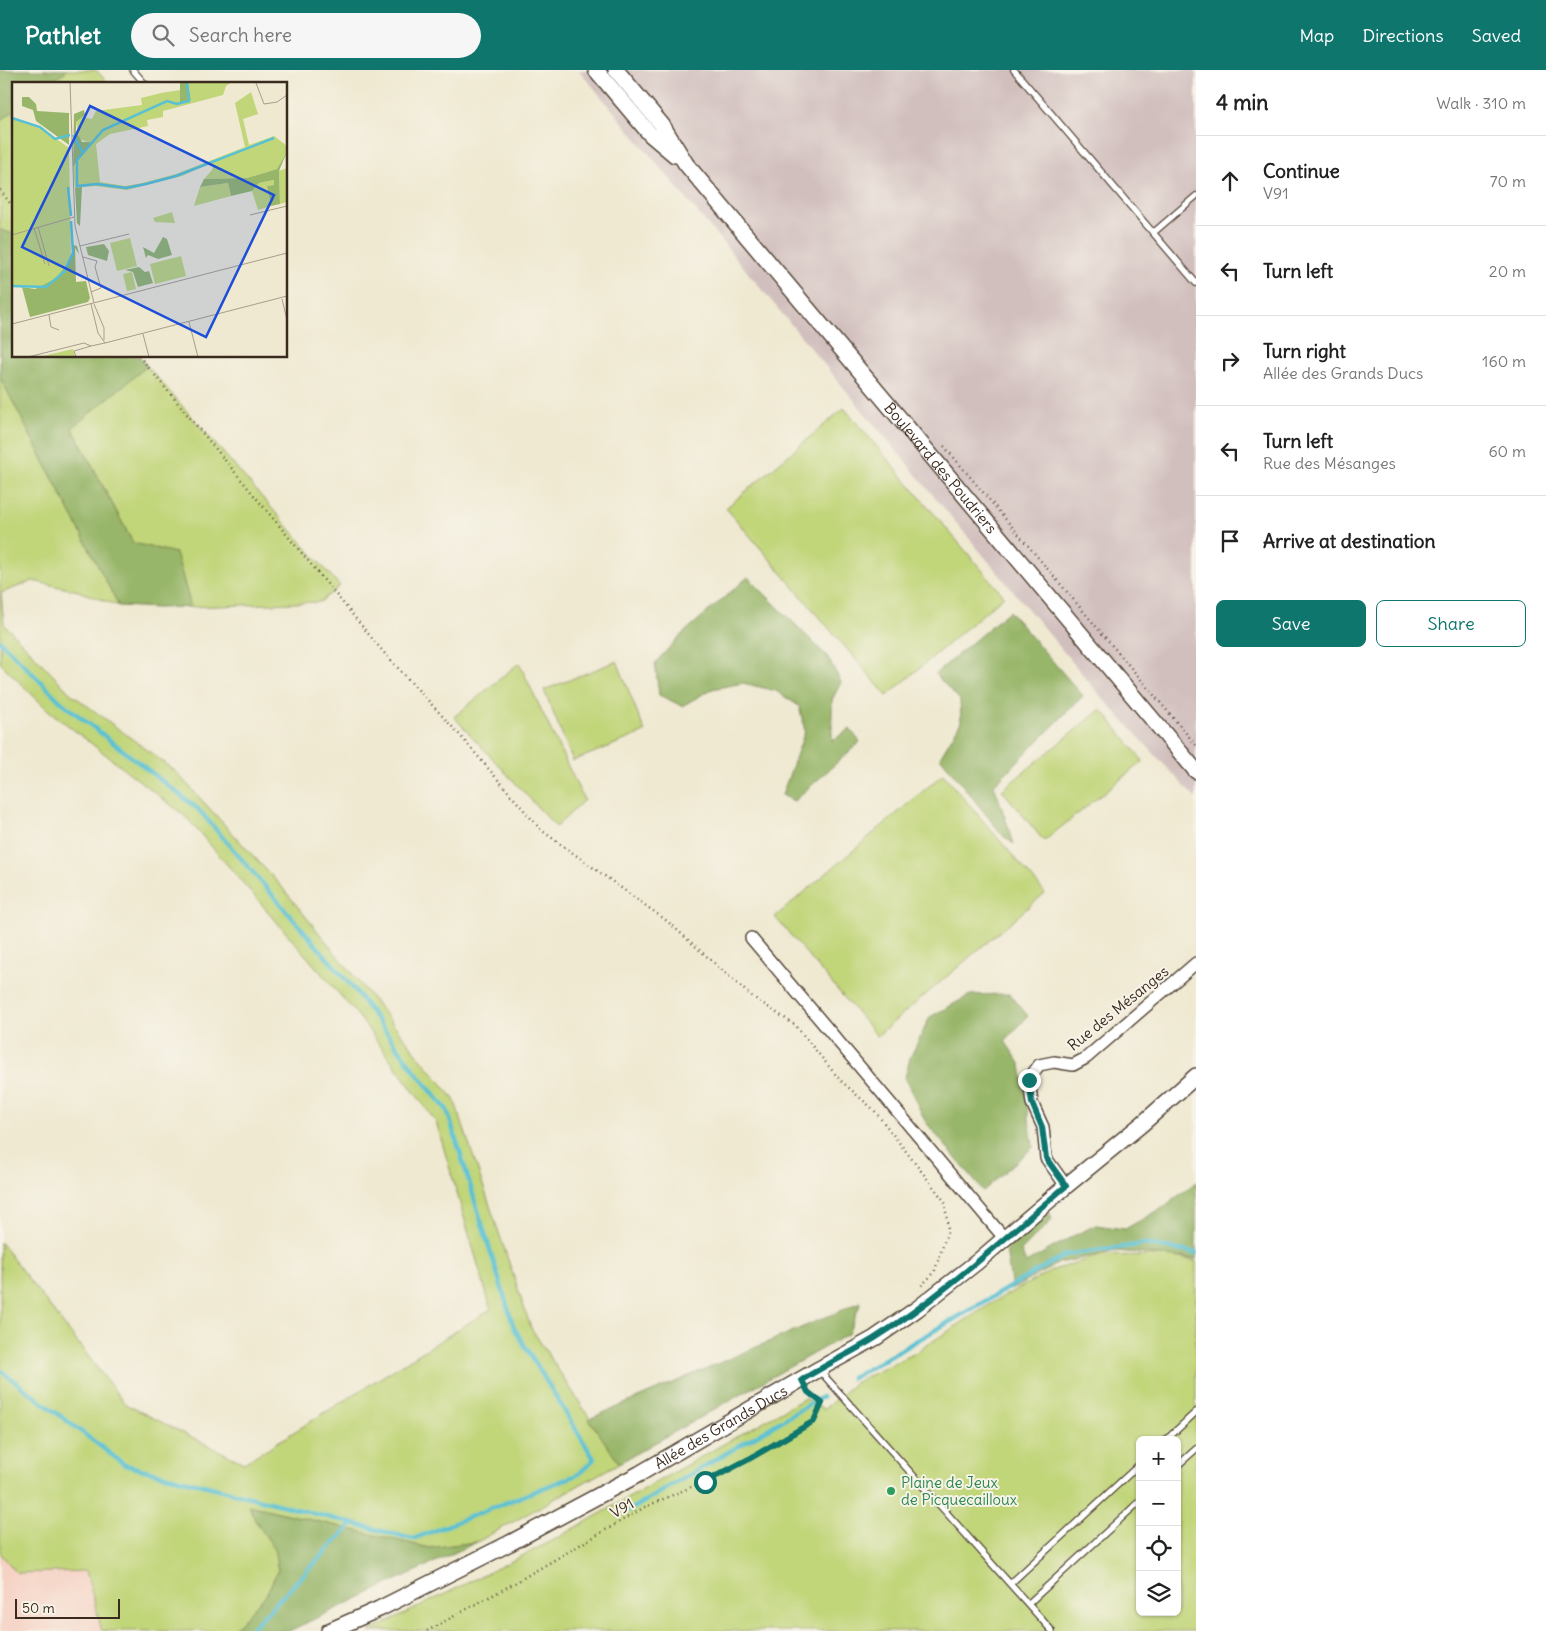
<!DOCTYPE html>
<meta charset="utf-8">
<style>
body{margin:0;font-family:Delius,sans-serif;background:#f6f6f6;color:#222}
.controls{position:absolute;right:15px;bottom:15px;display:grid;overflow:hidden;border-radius:8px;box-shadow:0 1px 4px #0004}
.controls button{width:45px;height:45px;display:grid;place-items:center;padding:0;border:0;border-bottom:1px solid #e0e0e0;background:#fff;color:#222;font:25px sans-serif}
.scale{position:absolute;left:15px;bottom:12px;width:105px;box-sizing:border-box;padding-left:5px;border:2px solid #3b2a1e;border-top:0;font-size:14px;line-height:18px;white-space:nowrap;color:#3b2a1e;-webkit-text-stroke:4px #f7f3e8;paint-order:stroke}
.stop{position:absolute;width:15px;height:15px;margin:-11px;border:4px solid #0f766e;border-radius:50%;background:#fff}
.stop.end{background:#0f766e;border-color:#fff;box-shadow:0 1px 5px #0008}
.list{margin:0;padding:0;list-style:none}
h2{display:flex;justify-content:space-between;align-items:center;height:65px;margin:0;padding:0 20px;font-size:21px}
h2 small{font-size:16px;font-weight:400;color:#767676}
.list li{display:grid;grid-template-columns:32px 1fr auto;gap:15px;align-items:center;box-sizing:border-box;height:90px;padding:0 20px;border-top:1px solid #e0e0e0}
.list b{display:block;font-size:19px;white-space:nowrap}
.list p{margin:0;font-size:16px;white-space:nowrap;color:#767676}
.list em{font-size:16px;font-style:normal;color:#767676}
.actions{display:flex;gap:10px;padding:15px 20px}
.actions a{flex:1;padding:11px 0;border:1px solid #0f766e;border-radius:8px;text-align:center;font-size:18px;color:#0f766e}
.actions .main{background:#0f766e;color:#fff}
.icon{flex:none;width:28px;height:28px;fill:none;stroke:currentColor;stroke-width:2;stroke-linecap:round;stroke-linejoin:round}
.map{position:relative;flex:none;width:1196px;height:1561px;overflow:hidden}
header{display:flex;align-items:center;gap:30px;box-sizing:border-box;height:70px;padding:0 25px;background:#0f766e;color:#fff}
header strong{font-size:24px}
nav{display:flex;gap:28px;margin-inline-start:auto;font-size:18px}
.search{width:350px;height:45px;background:#f6f6f6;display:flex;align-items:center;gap:12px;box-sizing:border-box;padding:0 18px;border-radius:28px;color:#767676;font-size:19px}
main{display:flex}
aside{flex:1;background:#fff}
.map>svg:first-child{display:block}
.built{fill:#f6d2c4}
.industrial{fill:#d1bfbe}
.green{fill:#c1d579;stroke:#7e804c;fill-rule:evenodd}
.forest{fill:#98b669;stroke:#6a7044}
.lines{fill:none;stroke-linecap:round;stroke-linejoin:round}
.stream{stroke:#58c1d3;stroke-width:4.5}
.service-casing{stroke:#564739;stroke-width:8}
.minor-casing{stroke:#564739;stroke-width:14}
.secondary-casing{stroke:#564739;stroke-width:18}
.path{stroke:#564739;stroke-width:2.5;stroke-dasharray:1 4;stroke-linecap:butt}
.service{stroke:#fff;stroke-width:5.5}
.minor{stroke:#fff;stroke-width:11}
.secondary{stroke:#fff;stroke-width:15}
.route{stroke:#0f766e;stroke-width:6}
.leisure-dot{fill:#2e9e5b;stroke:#f7f3e8;stroke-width:2}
.labels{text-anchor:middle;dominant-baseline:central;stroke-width:4;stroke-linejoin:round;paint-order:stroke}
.street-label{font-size:15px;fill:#3b2a1e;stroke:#f7f3e8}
.leisure-label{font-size:15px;fill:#27864d;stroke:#f7f3e8;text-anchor:start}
.inset-river{fill:none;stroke:#58c1d3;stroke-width:2.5}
.inset-road{fill:none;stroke:#a79d89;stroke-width:1}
.view{fill:#1d4ed8;fill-opacity:0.15;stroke:#1d4ed8;stroke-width:2.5}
.inset-edge{fill:none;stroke:#3b2a1e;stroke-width:2.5}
</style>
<header>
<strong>Pathlet</strong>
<div class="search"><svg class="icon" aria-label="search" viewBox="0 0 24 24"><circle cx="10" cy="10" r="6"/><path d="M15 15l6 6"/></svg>Search here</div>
<nav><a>Map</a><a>Directions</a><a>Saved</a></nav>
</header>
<main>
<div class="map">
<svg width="1196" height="1561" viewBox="0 0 1196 1561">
<rect width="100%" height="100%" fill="#f7f3e8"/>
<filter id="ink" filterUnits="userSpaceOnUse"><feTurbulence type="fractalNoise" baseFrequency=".02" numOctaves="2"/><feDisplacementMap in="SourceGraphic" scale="10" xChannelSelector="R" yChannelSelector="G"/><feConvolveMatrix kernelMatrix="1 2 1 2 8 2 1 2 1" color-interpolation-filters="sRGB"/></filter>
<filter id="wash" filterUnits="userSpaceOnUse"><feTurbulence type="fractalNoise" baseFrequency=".0096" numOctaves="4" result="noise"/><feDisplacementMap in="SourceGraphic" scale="20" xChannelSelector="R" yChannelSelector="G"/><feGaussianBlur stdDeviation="1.12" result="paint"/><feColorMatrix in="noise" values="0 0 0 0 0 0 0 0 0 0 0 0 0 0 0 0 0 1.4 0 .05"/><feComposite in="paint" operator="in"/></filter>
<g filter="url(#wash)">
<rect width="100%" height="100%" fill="#efe9d1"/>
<path class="built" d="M0 1484 17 1503 86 1501 102 1561H0Z"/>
<path class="industrial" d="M579 0H1196V729L1098 623Z"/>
<path class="green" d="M67 0H96L109 14H49Z
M14 41V164L0 160V51Z
M147 296 340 516 320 532 191 537 176 484 133 473 72 357Z
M0 307 119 536 78 521 33 511 1 523 4 554 70 623 174 700 281 816 454 1029 531 1258 619 1393 477 1472 429 1478 249 1435 255 1450 274 1478 278 1500 266 1525 232 1561H102L86 1501 17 1503 0 1483V1172L125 1334 244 1393 491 1239 436 1052 360 948 185 746 48 640 0 593Z
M844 338 1004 526 887 626 726 438Z
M617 591 645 662 573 691 544 620Z
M519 593 584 730 556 757 454 647Z
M1101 639 1143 691 1044 771 1002 720Z
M943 704 1045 823 877 966 775 847Z
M1101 1185 1168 1186 1196 1191V1561H370L552 1471 805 1328 824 1339 856 1312 913 1284 995 1231 1053 1200ZM1140 1370H1177V1542H1140Z"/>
<path class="forest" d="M0 0H67L49 14H14V41L0 51Z
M0 160 14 164V286H139L147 296 72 358 133 473 176 483 191 537 158 538 119 536 0 307Z
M748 507 827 586 841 612 832 630V671L850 659 860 672 794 731 782 725 805 661 799 636 776 621 743 613 712 619 682 636 659 625 655 593 681 565Z
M1009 541 1083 626 994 715 1014 774 1004 767 940 687 961 652 960 630 935 604Z
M1010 924 1028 946 1005 971 1021 995 1033 1077 983 1121 925 1051 905 1008 910 988 930 947 970 925Z
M1196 1112V1189L1117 1181 1059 1193 1012 1219 1006 1180 1050 1143 1052 1150 1021 1181 1026 1193 1073 1166 1096 1155 1125 1159 1161 1139Z
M861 1232 848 1264 619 1393 589 1349Z
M249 1435 429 1478 477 1472 289 1561H232L266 1525 278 1500 274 1478 255 1450Z"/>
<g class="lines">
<path class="stream" d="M0 571 61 632 198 739 354 919 418 1005 447 1040 514 1258 594 1389 579 1404 413 1469 125 1395 0 1300
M852 1308 1065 1185 1145 1174 1196 1183
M630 1440 822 1327
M249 1561 352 1454"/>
</g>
</g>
<g filter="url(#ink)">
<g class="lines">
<g class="service-casing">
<path id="service" d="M133 0 145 14
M1014 0 1196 213
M1153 163 1196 126
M820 1301 1052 1561
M1166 1370 1196 1342
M1177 1396 1196 1379
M1010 1514 1140 1394
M1028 1534 1140 1431"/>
</g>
<g class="minor-casing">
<path id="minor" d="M751 868 1005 1169
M1066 1116 1046 1088 1043 1057 1032 1033 1029 1009 1039 995 1054 992 1073 995 1086 988 1196 893"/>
</g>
<g class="secondary-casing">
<g id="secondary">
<path d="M596 0 650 64 675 85"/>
<path id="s1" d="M616 0 662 55 686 94 1196 701"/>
<path id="s2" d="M329 1561 379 1539 510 1473 639 1404 819 1299 875 1268 917 1239 977 1192 1066 1116 1142 1054 1196 1006"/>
</g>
</g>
<path class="path" d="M0 120 14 138
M139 286 385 584 458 663 541 760 667 851 750 925 795 955 840 1010 874 1040 945 1132 948 1160 934 1203 920 1217
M944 376 1196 675
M427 1561 513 1514 645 1437 705 1411 749 1389 814 1351 823 1333 807 1321"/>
<use href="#service" class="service"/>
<use href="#minor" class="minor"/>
<use href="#secondary" class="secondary"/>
</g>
</g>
<g class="lines" filter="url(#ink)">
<path class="route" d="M705 1412 749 1389 814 1351 822 1333 808 1322 802 1310C825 1295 851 1283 875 1268 944 1225 1004 1168 1066 1116L1046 1088 1042 1057 1032 1033 1029 1010"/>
</g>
<circle class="leisure-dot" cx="891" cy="1421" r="5"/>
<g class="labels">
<g class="street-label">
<text stroke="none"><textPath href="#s1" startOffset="514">Boulevard des Poudriers</textPath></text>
<text transform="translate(1118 938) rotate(-39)">Rue des Mésanges</text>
<text stroke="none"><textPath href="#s2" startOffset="442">Allée des Grands Ducs</textPath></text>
<text transform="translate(622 1438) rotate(-30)">V91</text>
</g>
<g class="leisure-label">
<text x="901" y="1412">Plaine de Jeux<tspan x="901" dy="17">de Picquecailloux</tspan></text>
</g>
</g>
<g transform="translate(12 12)">
<rect width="275" height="275" fill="#efe9d1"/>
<path d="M176 0H220L214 4 211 13 151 29V35L135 38 136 44 98 52 84 62 88 100 113 104 130 101 164 92 233 65 223 21 239 10 246 32 231 37 237 63 262 54 275 64V72L265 87 235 96 192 97 200 88 201 84 197 82 170 94 115 108 83 104 63 106 61 85 79 61 67 57 64 40 70 35 80 37 84 29 130 23 129 16 149 11 168 8V20L162 21 166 23 179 18ZM1 37 31 47 57 66 59 175 43 198 27 205 0 203ZM275 86V120L268 122 267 89ZM262 98V103L255 104 259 124 246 128 240 109 247 101ZM216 101 219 114 182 124 188 105ZM160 130 163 141 143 140 141 136ZM118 156 125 184 105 189 98 161ZM169 174 174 194 143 202 138 182ZM120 190 124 207 115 209 111 192ZM61 267 63 275H27Z" fill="#c1d579"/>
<path d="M168 0H176L179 18 165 23 160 21 168 20ZM10 15H17L24 22 25 29 57 31V63L24 39 21 28 10 24ZM72 28 73 33 64 40V49L70 60H79L61 85 62 32ZM274 72 267 89 268 122 259 124 255 104 262 103V98L247 101 240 109 219 114 216 101 188 105 192 97 235 96 265 87ZM70 105 68 144 65 141 63 106ZM151 155 155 157 160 173 146 177 136 173 134 176 131 165 142 171ZM92 162 97 169 95 179 76 173 74 165ZM61 163 65 164 67 172 63 166 64 200 74 199 78 216 76 220 18 235 10 205 23 207 43 197 59 177ZM127 185 133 190 137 189 141 201 126 205 121 190 113 188Z" fill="#98b669"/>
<path class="inset-river" d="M175 0 177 19 165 22 155 19 91 48 65 78V104L85 102 114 106 134 102 164 94 262 56M0 36 28 45 43 57 58 53M61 53 71 71M56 105 59 134M0 204 34 205 52 190 61 171 59 139"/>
<path class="inset-road" d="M58 0 63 144 82 221M244 1 252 22 265 20 275 13M238 133 275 124M26 145 37 184M22 146 33 182M0 153 62 135M68 164 117 152M71 175 85 179 83 185 89 206 79 210M270 217 275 238M79 222 86 251 93 261M82 222 92 246V258M37 233 39 245 47 248M177 240 186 275M0 242 275 171M131 252 137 275M16 275 72 261 79 264 93 261 275 214M64 275 62 269 79 264"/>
<path class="view" d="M78 24 262 113 194 255 10 165Z"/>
<rect width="275" height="275" class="inset-edge"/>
</g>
</svg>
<div class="controls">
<button>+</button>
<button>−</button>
<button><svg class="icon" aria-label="locate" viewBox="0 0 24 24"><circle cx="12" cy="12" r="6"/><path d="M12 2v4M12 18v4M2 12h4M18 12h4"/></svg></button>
<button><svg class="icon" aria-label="layers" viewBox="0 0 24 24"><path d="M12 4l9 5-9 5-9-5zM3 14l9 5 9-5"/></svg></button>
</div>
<div class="scale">50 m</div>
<div class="stop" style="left:705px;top:1412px"></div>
<div class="stop end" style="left:1029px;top:1010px"></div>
</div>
<aside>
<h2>4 min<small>Walk · 310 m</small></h2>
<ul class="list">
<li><svg class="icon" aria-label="ahead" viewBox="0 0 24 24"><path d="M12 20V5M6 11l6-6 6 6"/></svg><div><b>Continue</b><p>V91</p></div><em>70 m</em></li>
<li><svg class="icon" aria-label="left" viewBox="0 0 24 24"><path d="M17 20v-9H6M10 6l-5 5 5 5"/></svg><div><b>Turn left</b></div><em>20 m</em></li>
<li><svg class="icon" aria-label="right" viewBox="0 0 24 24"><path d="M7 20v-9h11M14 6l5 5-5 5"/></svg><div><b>Turn right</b><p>Allée des Grands Ducs</p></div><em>160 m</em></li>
<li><svg class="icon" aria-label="left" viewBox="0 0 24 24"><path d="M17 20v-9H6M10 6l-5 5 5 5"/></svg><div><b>Turn left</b><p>Rue des Mésanges</p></div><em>60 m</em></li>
<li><svg class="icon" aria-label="arrive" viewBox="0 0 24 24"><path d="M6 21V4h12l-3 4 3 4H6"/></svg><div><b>Arrive at destination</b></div></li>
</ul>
<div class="actions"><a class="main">Save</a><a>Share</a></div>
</aside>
</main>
